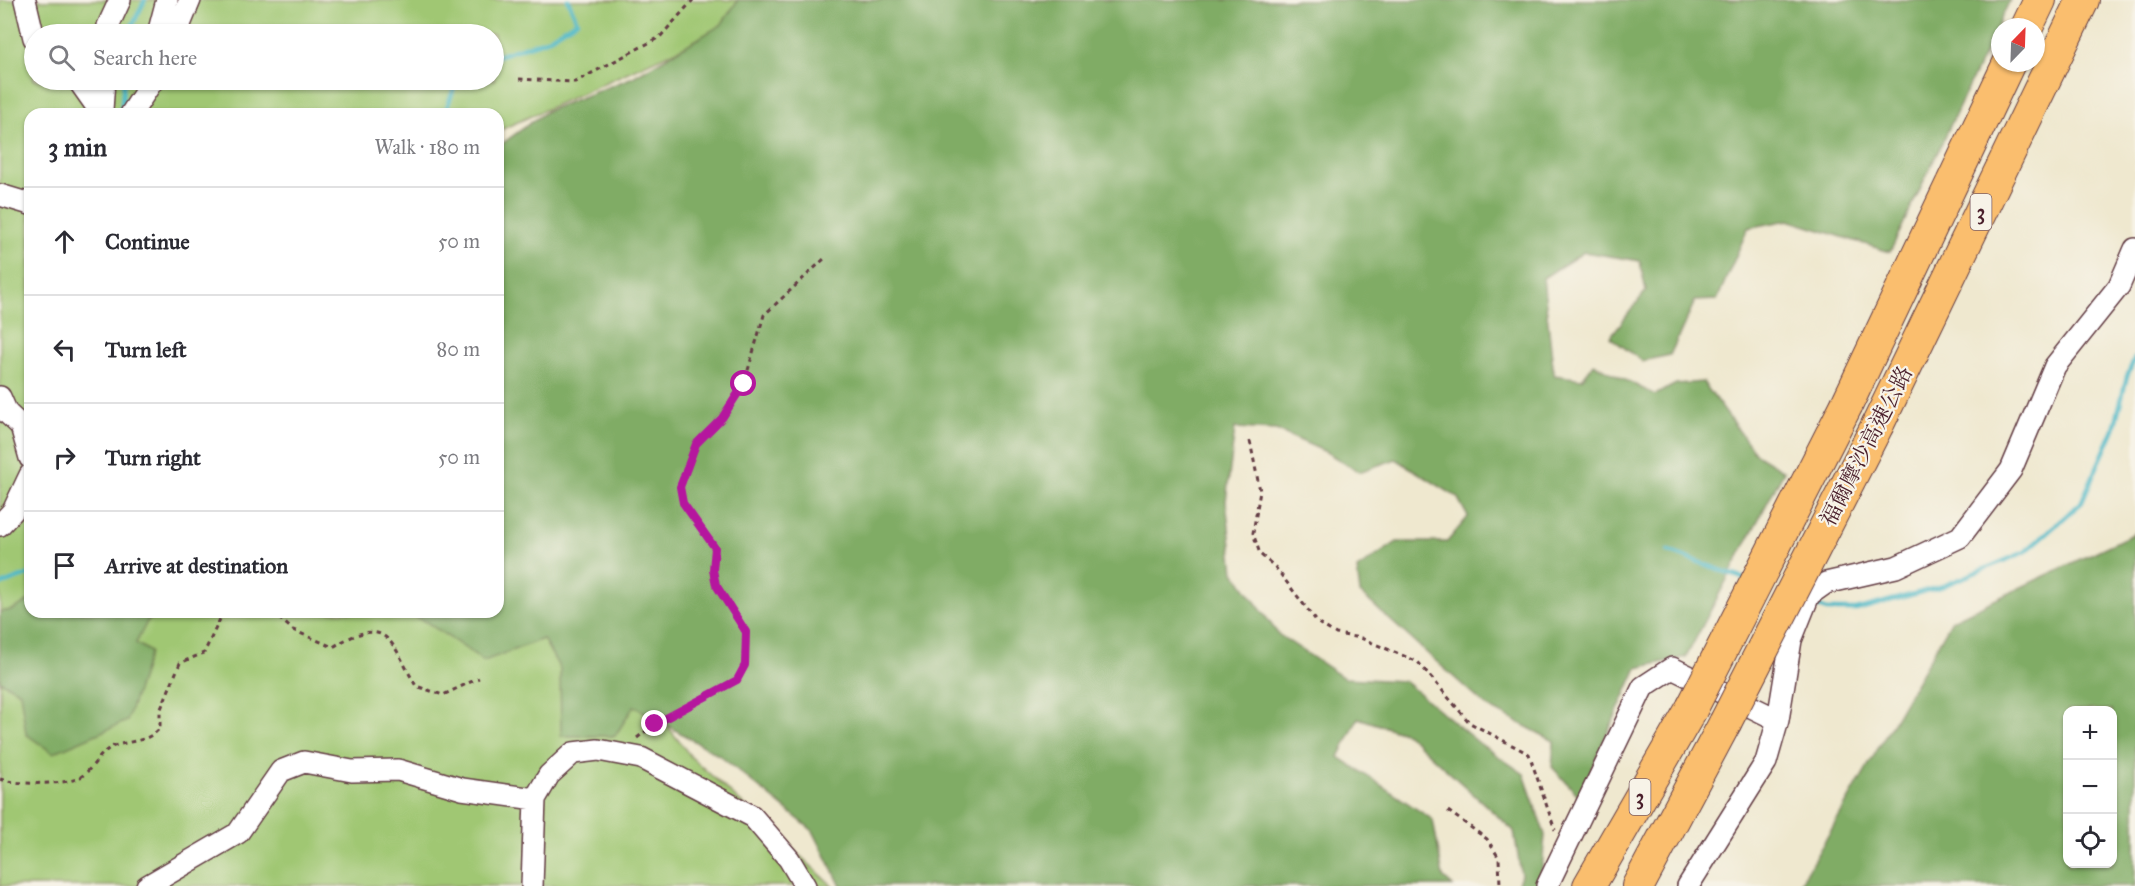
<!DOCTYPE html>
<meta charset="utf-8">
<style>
body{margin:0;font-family:"IM FELL Great Primer","Noto Serif TC",serif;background:#f2f2f3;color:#2b2b33}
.controls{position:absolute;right:18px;bottom:18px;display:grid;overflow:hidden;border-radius:12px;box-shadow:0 2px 4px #0004}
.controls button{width:54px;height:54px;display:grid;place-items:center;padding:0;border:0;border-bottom:2px solid #e1e1e2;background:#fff;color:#2b2b33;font:30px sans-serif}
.compass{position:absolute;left:1991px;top:18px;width:54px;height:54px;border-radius:50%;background:#fff;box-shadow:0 2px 4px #0004;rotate:23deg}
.stop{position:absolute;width:18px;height:18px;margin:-14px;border:4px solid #b5179e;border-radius:50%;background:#fff}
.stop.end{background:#b5179e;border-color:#fff;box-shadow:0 2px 6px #0008}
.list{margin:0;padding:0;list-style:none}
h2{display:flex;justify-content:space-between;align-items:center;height:78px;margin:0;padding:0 24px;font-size:26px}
h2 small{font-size:20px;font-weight:400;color:#7c7c81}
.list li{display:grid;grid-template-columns:39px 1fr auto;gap:18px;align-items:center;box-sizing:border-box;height:108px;padding:0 24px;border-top:2px solid #e1e1e2}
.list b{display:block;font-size:22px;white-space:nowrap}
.list em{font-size:20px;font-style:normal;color:#7c7c81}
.icon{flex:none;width:33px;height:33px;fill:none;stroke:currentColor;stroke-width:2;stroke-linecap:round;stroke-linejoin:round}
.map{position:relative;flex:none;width:2135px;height:886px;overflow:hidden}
.search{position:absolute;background:#fff;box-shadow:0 2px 4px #0004;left:24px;top:24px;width:480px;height:66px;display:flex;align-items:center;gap:15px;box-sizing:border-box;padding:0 21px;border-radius:33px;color:#7c7c81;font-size:22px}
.panel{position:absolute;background:#fff;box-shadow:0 2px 4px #0004;left:24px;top:108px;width:480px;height:510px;border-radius:18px}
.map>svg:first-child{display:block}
.green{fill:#a0c773;stroke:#75734f;stroke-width:1.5;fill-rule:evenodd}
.forest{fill:#80ac65;stroke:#656648;stroke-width:1.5;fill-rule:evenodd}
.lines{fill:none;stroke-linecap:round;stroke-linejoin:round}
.stream{stroke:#4ab7c6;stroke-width:4.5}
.minor-casing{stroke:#633d44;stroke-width:24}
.highway-casing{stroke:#633d44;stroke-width:34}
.path{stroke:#633d44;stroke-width:3;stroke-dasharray:4.5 4.5;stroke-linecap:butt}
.minor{stroke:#fff;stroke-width:21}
.highway{stroke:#fabe6e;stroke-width:32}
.highway-bridge-casing{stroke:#633d44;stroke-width:34;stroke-linecap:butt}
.highway-bridge{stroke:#fabe6e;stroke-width:32}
.route{stroke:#b5179e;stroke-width:8}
.labels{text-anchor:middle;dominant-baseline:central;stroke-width:4.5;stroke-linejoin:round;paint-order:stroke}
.shield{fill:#f7f3e8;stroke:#7e5f64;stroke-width:1.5}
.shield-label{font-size:21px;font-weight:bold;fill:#4a1f2b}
.street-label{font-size:22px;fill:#4a1f2b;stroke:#f7f3e8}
</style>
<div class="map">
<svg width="2135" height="886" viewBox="0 0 2135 886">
<rect width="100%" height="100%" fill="#f7f3e8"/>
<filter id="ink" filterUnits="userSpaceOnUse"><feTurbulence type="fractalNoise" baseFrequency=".0167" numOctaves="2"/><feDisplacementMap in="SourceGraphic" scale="12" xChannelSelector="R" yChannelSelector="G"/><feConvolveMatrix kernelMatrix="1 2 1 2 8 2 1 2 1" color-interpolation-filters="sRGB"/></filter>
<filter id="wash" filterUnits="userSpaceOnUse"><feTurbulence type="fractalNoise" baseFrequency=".008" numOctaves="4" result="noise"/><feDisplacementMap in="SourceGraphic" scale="24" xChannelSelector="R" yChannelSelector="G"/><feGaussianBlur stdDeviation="1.35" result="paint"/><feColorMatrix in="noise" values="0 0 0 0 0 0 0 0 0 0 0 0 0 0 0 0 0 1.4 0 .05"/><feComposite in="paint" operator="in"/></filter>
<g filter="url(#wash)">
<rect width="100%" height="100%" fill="#efe8cf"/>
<path class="green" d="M0 0H782L781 3 498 131V114H30V612H498L528 542 691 757 833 886H0ZM34 34H494V80H34Z"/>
<path class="forest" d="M738 0H2010L1890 252 1788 220 1748 228 1717 300 1695 301 1670 355 1642 361 1610 337 1646 291 1640 261 1584 252 1543 278 1554 375 1582 379 1594 364 1655 395 1676 384 1703 382 1756 454 1784 471 1686 657 1637 668 1579 796 1552 767 1554 741 1486 706 1360 593 1357 569 1397 542H1447L1468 517 1457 497 1396 459 1359 472 1326 452 1276 430 1235 428 1226 501 1234 572 1278 634 1344 678 1404 681 1479 743 1524 774 1545 835 1541 880 1537 886H1517L1521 875 1514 831 1407 734 1358 718 1339 757 1433 820 1443 877 1453 886H841L813 831 720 756 634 706 615 736H561L560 669 543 639 484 661 426 622 405 612H498L499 146 547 111 633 77 721 25Z
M2135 533V886H1799L1952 620ZM2112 710V864H2068V710Z
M30 600V612H170L148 620 136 643 150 652 127 721 53 753 26 734 20 692 0 681V612L12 610Z"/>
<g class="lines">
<path class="stream" d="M128 34 145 0
M494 57 546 40 577 21 568 0
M121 114 124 80
M447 114 446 110 457 80
M1668 551 1745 579
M0 585 30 574
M1812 604 1827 610H1856L1943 586 2025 552 2081 503 2114 429 2127 376 2135 358"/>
</g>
</g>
<g filter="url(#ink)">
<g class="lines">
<g class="minor-casing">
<path id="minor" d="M25 0 34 38
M107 34 108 26 120 0
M158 34 167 0
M176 34 190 0
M78 80 102 114
M102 110 104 80
M131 114 153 80
M0 195 30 204
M0 397 7 413 21 426 30 458
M0 525 13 511 30 475
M1778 720 1791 640 1809 595 1826 583 1896 567 1960 537 2011 470 2055 366 2119 286 2135 249
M535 799 549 775 573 753 598 750 641 758 752 816 789 859 805 886
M147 886 238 833 281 771 304 762 352 771 398 770 462 789 535 799 532 886
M1547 886 1643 687 1672 668 1778 720 1766 762 1688 886"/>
</g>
<g class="highway-casing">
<path id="highway" d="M2027 27 2040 0
M1847 404 2009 63
M1878 424 2083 0
M1589 886 1692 708
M1638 886 1725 723"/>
</g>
<path class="path" d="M519 79 575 82 660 37 693 0
M1250 441 1260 491 1253 533 1260 554 1275 567 1318 623 1336 634 1361 638 1418 662 1470 723 1529 754 1555 830
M272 612 293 630 333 647C389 612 392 645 416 686L443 695 479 678
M637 738 655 724 737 680 745 665 746 632 716 585 713 570 715 547 683 503 680 487 696 444 722 418 744 384 764 315 824 259
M0 779C15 785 64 785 79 778 92 771 100 751 114 746 131 740 147 743 160 728V711L180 663 204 653 221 617 239 612
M1448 811 1487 839 1499 858 1500 886"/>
<use href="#minor" class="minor"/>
<use href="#highway" class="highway"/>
<g class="highway-bridge-casing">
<path id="highway-bridge" d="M1692 708 1847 404
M1725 723 1878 424"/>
</g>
<use href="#highway-bridge" class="highway-bridge"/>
</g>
</g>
<g class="lines" filter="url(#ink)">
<path class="route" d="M655 724 737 680 745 665 746 632 716 585 713 570 715 548 683 503 680 487 696 444 722 418 744 384"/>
</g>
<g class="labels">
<g class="shield">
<rect x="1970.5" y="194" width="21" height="36" rx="4.5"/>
<rect x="1629.5" y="779" width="21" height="36" rx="4.5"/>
</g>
<g class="shield-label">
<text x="1981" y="212">3</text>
<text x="1640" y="797">3</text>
</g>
<g class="street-label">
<text transform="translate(1866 446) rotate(-63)">福爾摩沙高速公路</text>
</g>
</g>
</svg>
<div class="controls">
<button>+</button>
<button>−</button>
<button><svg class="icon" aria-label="locate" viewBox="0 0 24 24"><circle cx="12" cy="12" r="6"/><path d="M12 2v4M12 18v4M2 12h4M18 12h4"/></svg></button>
</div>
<svg class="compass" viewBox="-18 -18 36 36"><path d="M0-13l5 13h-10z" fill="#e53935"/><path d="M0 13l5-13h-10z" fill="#7c7c81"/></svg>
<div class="stop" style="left:744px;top:384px"></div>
<div class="stop end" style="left:655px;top:724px"></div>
<div class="search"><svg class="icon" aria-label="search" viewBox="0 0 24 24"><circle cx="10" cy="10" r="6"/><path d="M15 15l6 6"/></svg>Search here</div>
<section class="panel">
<h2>3 min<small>Walk · 180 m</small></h2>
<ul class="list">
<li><svg class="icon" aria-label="ahead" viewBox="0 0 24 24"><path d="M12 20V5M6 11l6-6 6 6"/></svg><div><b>Continue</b></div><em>50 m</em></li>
<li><svg class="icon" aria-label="left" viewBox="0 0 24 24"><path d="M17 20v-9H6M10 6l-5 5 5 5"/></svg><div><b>Turn left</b></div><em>80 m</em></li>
<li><svg class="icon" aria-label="right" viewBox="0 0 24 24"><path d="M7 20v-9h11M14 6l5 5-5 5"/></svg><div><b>Turn right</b></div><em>50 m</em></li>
<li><svg class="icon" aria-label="arrive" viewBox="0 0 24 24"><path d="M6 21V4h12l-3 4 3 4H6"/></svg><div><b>Arrive at destination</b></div></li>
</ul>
</section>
</div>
